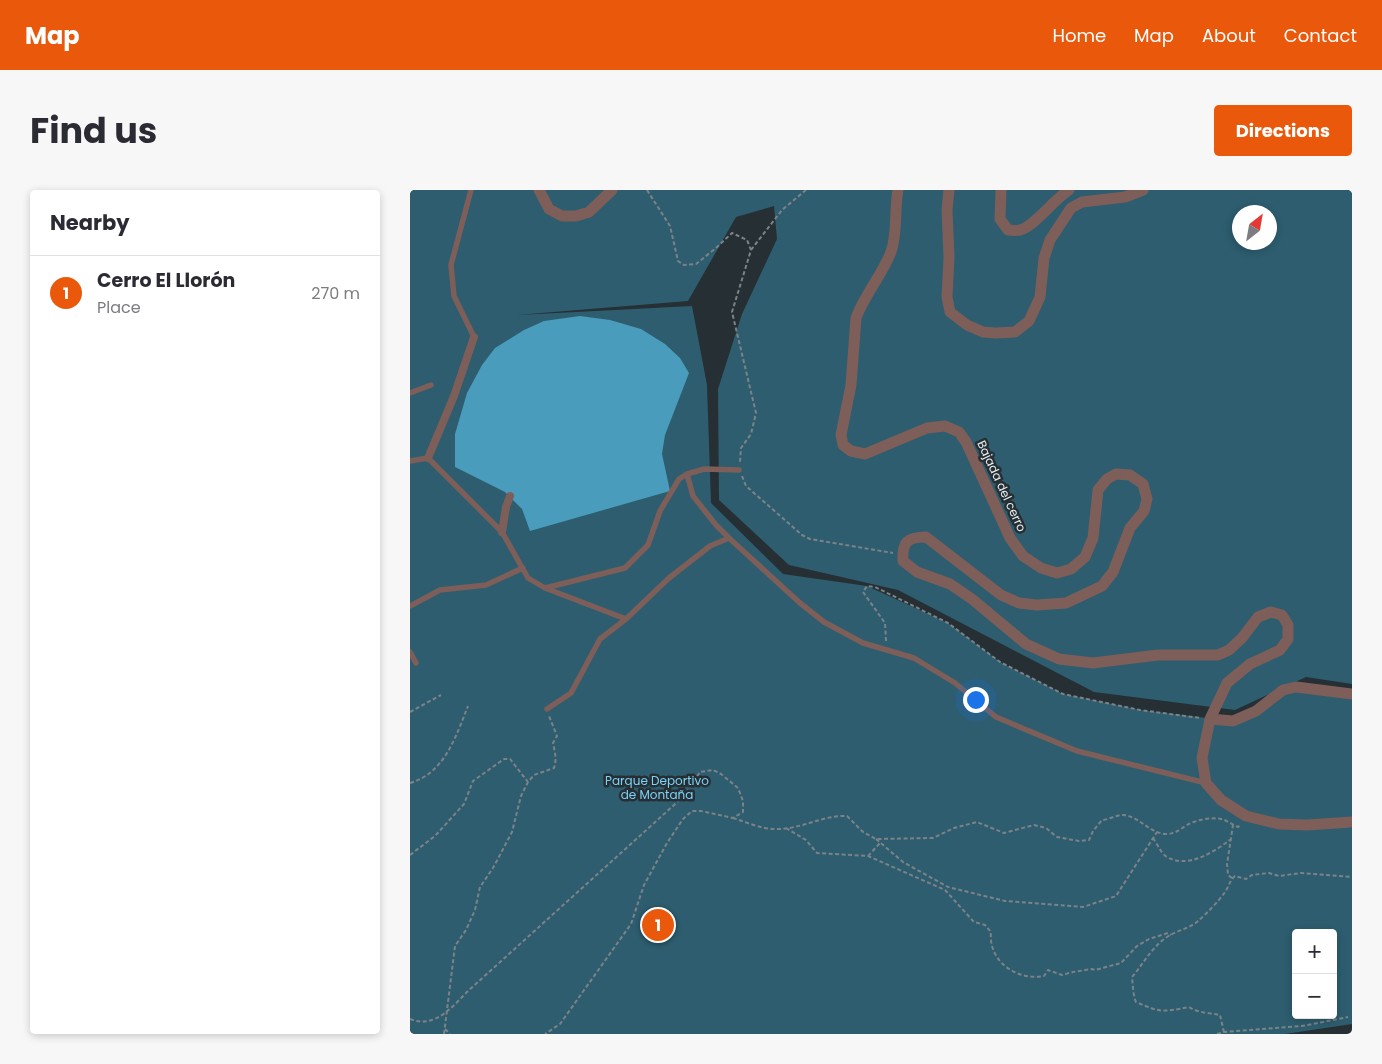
<!DOCTYPE html>
<meta charset="utf-8">
<style>
body{margin:0;font-family:Poppins,sans-serif;background:#f7f7f7;color:#2b2b33}
.controls{position:absolute;right:15px;bottom:15px;display:grid;overflow:hidden;border-radius:5px;box-shadow:0 2px 8px #0003}
.controls button{width:45px;height:45px;display:grid;place-items:center;padding:0;border:0;border-bottom:1px solid #e1e1e2;background:#fff;color:#2b2b33;font:25px sans-serif}
.compass{position:absolute;left:822px;top:15px;width:45px;height:45px;border-radius:50%;background:#fff;box-shadow:0 2px 8px #0003;rotate:31deg}
.you{position:absolute;left:565px;top:509px;width:18px;height:18px;margin:-12px;border:4px solid #fff;border-radius:50%;background:#1a73e8;box-shadow:0 0 0 8px #1a73e833}
.badge{display:grid;place-items:center;width:32px;height:32px;border-radius:50%;background:#ea580c;color:#fff;font-size:16px;font-weight:700}
.pin{position:absolute;translate:-50% -50%;border:2px solid #fff;box-shadow:0 1px 5px #0006}
.list{margin:0;padding:0;list-style:none}
h2{display:flex;justify-content:space-between;align-items:center;height:65px;margin:0;padding:0 20px;font-size:21px}
h2 small{font-size:16px;font-weight:400;color:#7c7c81}
.list li{display:grid;grid-template-columns:32px 1fr auto;gap:15px;align-items:center;box-sizing:border-box;height:75px;padding:0 20px;border-top:1px solid #e1e1e2}
.list b{display:block;font-size:19px;white-space:nowrap}
.list p{margin:0;font-size:16px;white-space:nowrap;color:#7c7c81}
.list em{font-size:16px;font-style:normal;color:#7c7c81}
.map{position:relative;flex:none;width:942px;height:844px;overflow:hidden;border-radius:5px}
header{display:flex;align-items:center;gap:30px;box-sizing:border-box;height:70px;padding:0 25px;background:#ea580c;color:#fff}
header strong{font-size:24px}
nav{display:flex;gap:28px;margin-inline-start:auto;font-size:18px}
.intro{display:flex;align-items:center;justify-content:space-between;box-sizing:border-box;height:120px;padding:0 30px}
h1{margin:0;font-size:35px}
.button{padding:12px 22px;border-radius:5px;background:#ea580c;color:#fff;font-size:18px;font-weight:700}
main{display:flex;gap:30px;padding:0 30px}
aside{flex:1;background:#fff;border-radius:5px;box-shadow:0 2px 8px #0003}
.map>svg:first-child{display:block}
.green{fill:#2d5d6f;fill-rule:evenodd}
.building{fill:#499cbc}
.lines{fill:none;stroke-linecap:round;stroke-linejoin:round}
.path{stroke:#7c8387;stroke-width:2;stroke-dasharray:4 2.5;stroke-linecap:butt}
.service{stroke:#7d5e59;stroke-width:5.5}
.pedestrian{stroke:#7d5e59;stroke-width:8}
.minor{stroke:#7d5e59;stroke-width:11}
.labels{text-anchor:middle;dominant-baseline:central;stroke-width:5;stroke-linejoin:round;paint-order:stroke}
.street-label{font-size:12px;fill:#e7edf0;stroke:#262f34}
.park-label{font-size:12px;fill:#7bd3f7;stroke:#262f34}
</style>
<header>
<strong>Map</strong>
<nav><a>Home</a><a>Map</a><a>About</a><a>Contact</a></nav>
</header>
<div class="intro"><h1>Find us</h1><a class="button">Directions</a></div>
<main>
<aside>
<h2>Nearby<small></small></h2>
<ul class="list">
<li><span class="badge">1</span><div><b>Cerro El Llorón</b><p>Place</p></div><em>270 m</em></li>
</ul>
</aside>
<div class="map">
<svg width="942" height="844" viewBox="0 0 942 844">
<rect width="100%" height="100%" fill="#262f34"/>
<path class="green" d="M0 0H942V494L896 487 825 520 684 502 488 400 379 375 309 310 308 199 332 124 367 49 364 16 326 27 278 111 107 125 282 116 297 195 301 313 373 384 457 396 538 433 590 472 653 504 730 520 822 531 886 497 942 504V834L875 844H0ZM829 22H859V52H829ZM886 743H923V825H886Z"/>
<path class="building" d="M170 126 200 130 231 139 255 154 270 168 279 183 255 245 252 264 260 301 120 341 112 319 95 302 45 277V244L57 203 72 175 85 158 114 140 134 131Z"/>
<g class="lines">
<path class="path" d="M237 0 260 36 268 71 274 75 286 74 306 58 322 43 337 50 341 60 322 122 346 223 341 244 331 258 330 272
M341 60 372 20 396 0
M332 286 336 296 392 345 400 349 483 363
M476 451 475 433 453 402 457 396 465 397 538 433 590 472 653 504 730 520 790 528
M0 522 31 505
M0 593C35 583 46 546 58 516
M323 628C336 632 351 639 365 639 390 640 412 625 437 626L453 642 466 649 523 648 544 638 567 632 594 643 624 635 636 638 647 647 669 651 679 650 683 641 692 630C699 630 707 624 714 625 730 627 739 643 756 644 765 644 769 640 777 635 786 630 800 627 811 629 817 630 822 635 828 637L830 635
M376 638 396 650 407 663 458 666 535 700 564 732 575 735 581 742C578 771 606 791 634 786L638 780 652 785 663 782 682 779 685 780 711 773 727 756 739 749 758 743 761 745
M743 648C747 653 751 664 757 667 778 679 804 662 821 649
M466 649 493 672 538 697 595 711 673 717 706 706 747 642
M0 665 25 646 54 614 63 591 94 569H100L118 592
M458 666 470 653
M822 688 818 685 817 674 823 635
M0 829C25 839 42 817 58 801L274 606 290 582 303 580 311 584 328 598 333 611V622L323 628 291 621H282L273 629 257 653 234 695 221 734 150 834 135 844
M35 839 40 844
M814 842 810 825C800 823 788 823 779 817 753 822 751 823 726 812 723 805 723 796 722 787 734 773 741 758 757 747 767 740 779 739 788 731 796 724 810 710 815 702 819 696 820 690 825 686L836 689 842 685 859 683 869 686 891 683 942 687
M34 844 45 756 56 740 65 720 70 697 83 678 102 642 111 606 118 592 124 585 144 578C147 569 145 563 143 553L147 546 139 526
M807 844 814 842 892 836 938 827"/>
<path class="service" d="M61 0 41 75 44 106 64 147
M0 203 21 195
M0 271 18 268 92 342 118 388 135 398 216 429
M277 284 283 306 306 335 319 348
M135 398 215 378 238 355 250 321 269 289 277 284 294 279 329 280
M0 416 30 400 76 395 113 378
M0 462 6 473
M137 519 161 503 190 449 216 429 259 388 300 356 319 348 390 413 414 432 453 453 504 468 545 493 586 527 667 561 796 593"/>
<path class="pedestrian" d="M18 268 44 206 64 147
M92 342 96 317 100 306"/>
<path class="minor" d="M129 0 139 19 152 26H166L179 22 202 0
M488 0C484 21 488 42 481 62 472 85 455 104 446 128L441 195 431 245 433 255 441 261 455 264 517 238 535 236 549 242 556 252 600 348 613 366 631 378 647 383 661 379 675 367 683 348 688 300 697 289 706 284 720 285 733 294 737 309 734 321 720 338 703 382 692 396 656 413 627 415 609 413 591 405 516 347C497 347 492 352 493 371L507 382 540 394 562 409 616 454 649 469 683 473 748 465H808L819 460 832 448 848 427 861 422 872 425 878 435V449L870 460 840 474 817 493 800 529 792 568 796 593 811 610 836 626 869 634 897 635 942 632
M539 0 537 20 539 67 537 107 540 122 557 135 573 142 586 143 605 142 619 131 630 107 634 68 640 50 661 18 672 12 715 7 733 0
M591 0 590 29 598 40C601 40 606 41 610 40 624 37 644 9 659 0
M800 529 823 531 846 521 873 500 886 497 942 504"/>
</g>
<g class="labels">
<g class="street-label">
<text transform="translate(592 296) rotate(65)">Bajada del cerro</text>
</g>
<g class="park-label">
<text x="247" y="590">Parque Deportivo<tspan x="247" dy="14">de Montaña</tspan></text>
</g>
</g>
</svg>
<div class="controls">
<button>+</button>
<button>−</button>
</div>
<svg class="compass" viewBox="-18 -18 36 36"><path d="M0-13l5 13h-10z" fill="#e53935"/><path d="M0 13l5-13h-10z" fill="#7c7c81"/></svg>
<div class="you"></div>
<div class="pin badge" style="left:248px;top:735px">1</div>
</div>
</main>
